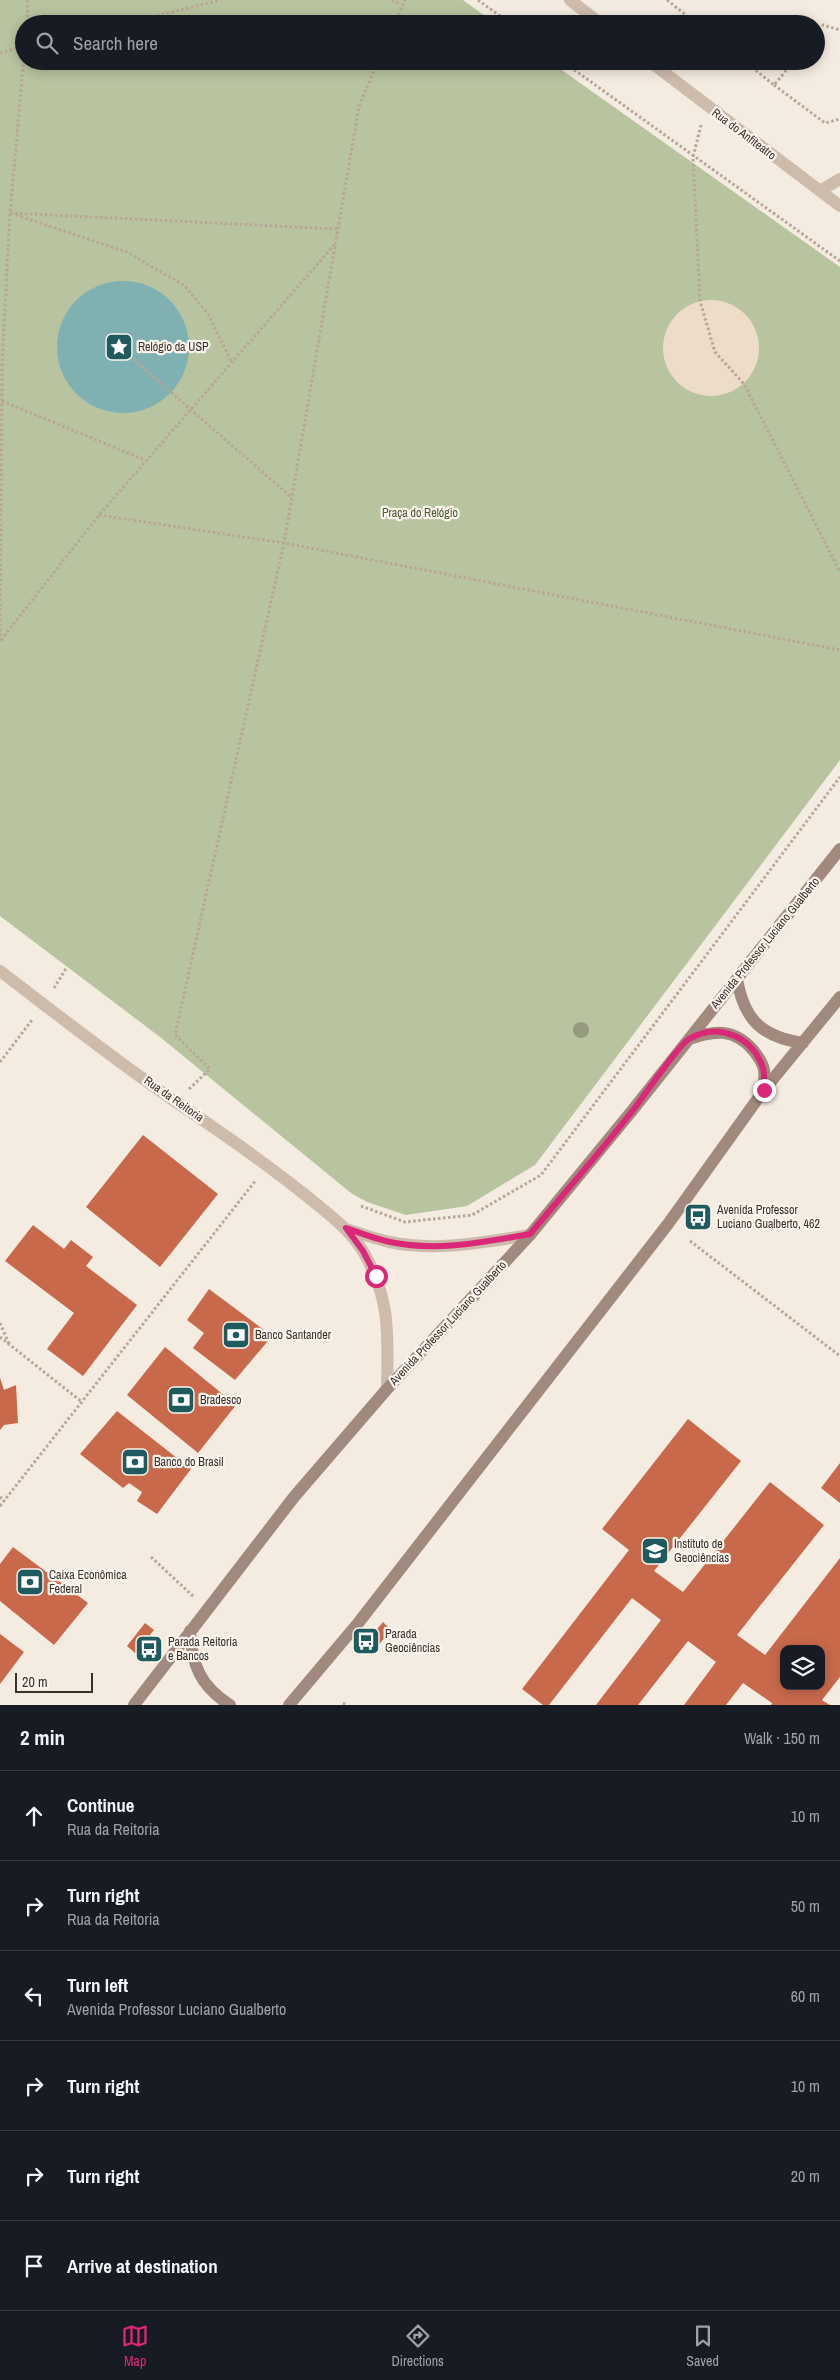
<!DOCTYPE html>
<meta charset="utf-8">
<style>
body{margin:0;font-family:"Archivo Narrow",sans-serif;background:#20242c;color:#f1f3f6}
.controls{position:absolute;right:15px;bottom:15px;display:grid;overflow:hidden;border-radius:10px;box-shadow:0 2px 12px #0003}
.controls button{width:45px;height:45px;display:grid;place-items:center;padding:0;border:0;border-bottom:1px solid #363941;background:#171b24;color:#f1f3f6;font:25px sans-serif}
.scale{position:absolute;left:15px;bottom:12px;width:78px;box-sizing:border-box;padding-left:5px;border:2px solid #3b302b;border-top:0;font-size:14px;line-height:18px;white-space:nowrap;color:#3b302b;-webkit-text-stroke:4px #fbf5ee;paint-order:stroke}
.stop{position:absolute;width:15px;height:15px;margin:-11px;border:4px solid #db2777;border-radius:50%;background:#fff}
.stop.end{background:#db2777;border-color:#fff;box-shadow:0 1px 5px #0008}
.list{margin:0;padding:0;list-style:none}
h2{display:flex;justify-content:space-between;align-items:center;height:65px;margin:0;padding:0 20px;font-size:21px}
h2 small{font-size:16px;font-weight:400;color:#9ea1a6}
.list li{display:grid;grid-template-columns:32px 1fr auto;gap:15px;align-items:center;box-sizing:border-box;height:90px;padding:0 20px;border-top:1px solid #363941}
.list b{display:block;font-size:19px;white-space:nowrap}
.list p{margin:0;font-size:16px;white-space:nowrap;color:#9ea1a6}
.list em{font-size:16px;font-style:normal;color:#9ea1a6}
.icon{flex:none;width:28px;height:28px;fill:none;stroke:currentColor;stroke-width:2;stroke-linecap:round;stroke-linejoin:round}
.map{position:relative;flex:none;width:840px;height:1705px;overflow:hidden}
.search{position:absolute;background:#171b24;box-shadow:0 2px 12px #0003;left:15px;right:15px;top:15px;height:55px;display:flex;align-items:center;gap:12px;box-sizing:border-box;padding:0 18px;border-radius:28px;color:#9ea1a6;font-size:19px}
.sheet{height:605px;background:#171b24}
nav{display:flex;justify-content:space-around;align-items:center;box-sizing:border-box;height:70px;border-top:1px solid #363941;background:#171b24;font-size:14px;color:#9ea1a6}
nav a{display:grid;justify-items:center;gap:2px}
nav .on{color:#db2777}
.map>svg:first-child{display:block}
.green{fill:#b8c4a0}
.plaza{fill:#ecdcc8}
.water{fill:#7fb0b2}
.building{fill:#c8694b;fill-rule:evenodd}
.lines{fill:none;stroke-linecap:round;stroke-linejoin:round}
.path{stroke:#b9a596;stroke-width:3;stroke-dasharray:2.5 2.5;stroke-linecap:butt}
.street{stroke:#cdbbac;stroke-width:12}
.secondary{stroke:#a18a7d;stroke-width:12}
.tree{fill:#969b7f}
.route{stroke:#db2777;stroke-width:6}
.labels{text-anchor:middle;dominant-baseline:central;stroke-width:4.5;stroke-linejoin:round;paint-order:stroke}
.street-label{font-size:12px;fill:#3b302b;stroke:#fbf5ee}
.poi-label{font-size:12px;fill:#3b302b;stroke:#fbf5ee;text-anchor:start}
.park-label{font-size:12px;fill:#4a5a2e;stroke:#fbf5ee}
</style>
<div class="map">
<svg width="840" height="1705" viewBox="0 0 840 1705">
<rect width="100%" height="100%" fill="#f4ebe1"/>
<path class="green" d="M0 0H463L496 24H24V61H549L840 267V760L535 1165 467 1206 406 1215 367 1202 351 1193 160 1037 0 916Z"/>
<path class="plaza" d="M663 348a48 48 0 1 1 96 0a48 48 0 1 1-96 0Z"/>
<path class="water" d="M57 347a66 66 0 1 1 132 0a66 66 0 1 1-132 0Z"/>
<path class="building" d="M143 1135 218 1194 160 1267 86 1207Z
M33 1225 64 1249 71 1240 93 1257 86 1266 137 1305 83 1376 47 1349 74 1313 5 1261Z
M209 1289 272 1336 235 1380 193 1348 204 1333 187 1320Z
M165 1347 236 1405 198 1453 127 1395Z
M0 1378 4 1390 16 1385 18 1423 4 1425 0 1430Z
M117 1411 191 1469 157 1514 137 1501 142 1492 129 1483 123 1488 80 1454Z
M688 1419 741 1461 654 1571 683 1592 770 1482 824 1525 737 1635 765 1655 840 1558V1677L822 1700 830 1705H771L772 1703 743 1683 726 1705H684L716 1662 688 1641 638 1705H596L661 1620 632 1598 549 1705H543L522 1689 629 1550 602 1529ZM784 1649H821V1686H784Z
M840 1463V1503L821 1488Z
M13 1547 88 1603 54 1645 0 1601V1564Z
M383 1622 391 1630 372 1653 363 1646Z
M145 1623 154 1630 135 1653 127 1646Z
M0 1634 24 1652 0 1684Z"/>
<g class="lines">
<path class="path" d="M27 0 28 24
M392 0 403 5
M478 0 511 24
M667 0 697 24
M123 24 221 0
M394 24 405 0
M816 34 823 25 840 30
M0 53 24 46
M562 61 840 261
M744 61 774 85 794 61
M774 85 825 123 840 119
M701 125 693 157 700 301 715 352 744 384 840 572
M10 213 337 229
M16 215 127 252 185 286 208 314 231 361
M126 353 291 497
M2 401 145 460
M99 515 284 543 840 650
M1 640 99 515 335 244
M0 641 2 366 10 213 24 56
M54 988 67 967
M0 1062 32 1020
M189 1089 210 1069 175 1035 284 543 359 106 378 61
M361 1206 405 1222 472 1215 541 1175 840 777
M690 1241 840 1356
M0 1323 9 1344
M0 1337 82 1402
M0 1497 5 1501
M0 1506 256 1180
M151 1557 194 1597
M343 1703 346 1705"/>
<path class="street" d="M570 0 601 24
M649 61 840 206
M820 191 840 179
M0 971C58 1015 116 1061 176 1102 224 1134 270 1166 314 1202 332 1217 352 1232 364 1253 391 1300 388 1337 387 1389
M346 1229C360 1233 375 1239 390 1242 436 1252 484 1242 530 1235"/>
<path class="secondary" d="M737 979C744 1020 762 1037 803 1043
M689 1039C714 1030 734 1028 753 1050 757 1055 763 1063 764 1070 765 1077 764 1084 764 1090
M190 1631C192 1665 200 1686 230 1705
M134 1705 294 1497 387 1389 530 1235 631 1112 840 849
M289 1705 359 1622 668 1224 764 1090 840 997"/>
</g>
<circle class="tree" cx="581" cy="1030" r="8"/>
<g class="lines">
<path class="route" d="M376 1276 363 1251 346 1228C360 1233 375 1239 390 1242 437 1252 484 1242 530 1234 566 1191 603 1149 637 1105 646 1093 680 1043 689 1039 718 1022 752 1036 763 1068 765 1074 764 1083 764 1090"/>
</g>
<defs>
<g id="sight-square" transform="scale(1.4375)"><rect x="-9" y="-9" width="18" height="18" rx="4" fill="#1f5a5e" stroke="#fbf5ee"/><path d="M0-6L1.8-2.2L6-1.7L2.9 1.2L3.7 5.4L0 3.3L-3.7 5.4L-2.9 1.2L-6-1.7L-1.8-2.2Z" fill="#fff"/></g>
<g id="bus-square" transform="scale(1.4375)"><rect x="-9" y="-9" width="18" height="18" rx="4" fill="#1f5a5e" stroke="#fbf5ee"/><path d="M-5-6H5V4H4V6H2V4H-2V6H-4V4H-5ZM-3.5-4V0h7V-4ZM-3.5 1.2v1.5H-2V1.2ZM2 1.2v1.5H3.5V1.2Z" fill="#fff"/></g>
<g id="bank-square" transform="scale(1.4375)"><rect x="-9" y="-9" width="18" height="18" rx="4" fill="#1f5a5e" stroke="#fbf5ee"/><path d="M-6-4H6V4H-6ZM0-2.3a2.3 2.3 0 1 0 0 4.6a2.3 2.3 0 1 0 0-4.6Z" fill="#fff"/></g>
<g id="university-square" transform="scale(1.4375)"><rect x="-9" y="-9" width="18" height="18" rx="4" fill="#1f5a5e" stroke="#fbf5ee"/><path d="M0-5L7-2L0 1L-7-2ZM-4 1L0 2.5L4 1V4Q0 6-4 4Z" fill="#fff"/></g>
</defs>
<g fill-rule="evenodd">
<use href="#sight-square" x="119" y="347"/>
<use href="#bus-square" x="698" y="1217"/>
<use href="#bank-square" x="236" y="1335"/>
<use href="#bank-square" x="181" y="1400"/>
<use href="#bank-square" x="135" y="1462"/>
<use href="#university-square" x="655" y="1551"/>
<use href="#bank-square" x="30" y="1582"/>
<use href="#bus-square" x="366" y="1641"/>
<use href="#bus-square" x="149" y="1649"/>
</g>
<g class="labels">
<g class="street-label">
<text transform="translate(744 134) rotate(37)">Rua do Anfiteatro</text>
<text transform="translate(765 943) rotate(-51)">Avenida Professor Luciano Gualberto</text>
<text transform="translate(174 1099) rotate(35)">Rua da Reitoria</text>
<text transform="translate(448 1323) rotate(-47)">Avenida Professor Luciano Gualberto</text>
</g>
<g class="poi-label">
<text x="138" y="347">Relógio da USP</text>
<text x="717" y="1210">Avenida Professor<tspan x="717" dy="14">Luciano Gualberto, 462</tspan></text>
<text x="255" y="1335">Banco Santander</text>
<text x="200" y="1400">Bradesco</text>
<text x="154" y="1462">Banco do Brasil</text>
<text x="674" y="1544">Instituto de<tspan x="674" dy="14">Geociências</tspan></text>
<text x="49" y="1575">Caixa Econômica<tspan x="49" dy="14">Federal</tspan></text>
<text x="385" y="1634">Parada<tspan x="385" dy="14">Geociências</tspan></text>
<text x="168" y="1642">Parada Reitoria<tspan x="168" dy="14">e Bancos</tspan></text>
</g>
<g class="park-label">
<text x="420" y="513">Praça do Relógio</text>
</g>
</g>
</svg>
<div class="controls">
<button><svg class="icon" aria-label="layers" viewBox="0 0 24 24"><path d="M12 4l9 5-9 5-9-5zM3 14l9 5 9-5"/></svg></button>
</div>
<div class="scale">20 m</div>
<div class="stop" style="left:376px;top:1276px"></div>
<div class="stop end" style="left:764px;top:1090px"></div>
<div class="search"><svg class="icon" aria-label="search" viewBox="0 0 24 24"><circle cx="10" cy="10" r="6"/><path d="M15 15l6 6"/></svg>Search here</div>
</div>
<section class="sheet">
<h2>2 min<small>Walk · 150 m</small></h2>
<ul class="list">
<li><svg class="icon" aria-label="ahead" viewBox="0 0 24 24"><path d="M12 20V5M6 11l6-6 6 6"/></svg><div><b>Continue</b><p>Rua da Reitoria</p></div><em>10 m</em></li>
<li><svg class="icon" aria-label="right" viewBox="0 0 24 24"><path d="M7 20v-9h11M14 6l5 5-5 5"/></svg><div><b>Turn right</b><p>Rua da Reitoria</p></div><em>50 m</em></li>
<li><svg class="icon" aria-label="left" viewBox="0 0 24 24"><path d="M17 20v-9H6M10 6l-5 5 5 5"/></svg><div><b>Turn left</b><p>Avenida Professor Luciano Gualberto</p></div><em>60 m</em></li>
<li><svg class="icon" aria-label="right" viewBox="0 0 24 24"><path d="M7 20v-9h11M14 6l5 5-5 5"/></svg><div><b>Turn right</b></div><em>10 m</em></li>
<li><svg class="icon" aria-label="right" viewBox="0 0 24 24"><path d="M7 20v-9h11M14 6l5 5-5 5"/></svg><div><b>Turn right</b></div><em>20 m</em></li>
<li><svg class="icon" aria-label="arrive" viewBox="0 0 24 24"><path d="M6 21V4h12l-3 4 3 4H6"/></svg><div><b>Arrive at destination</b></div></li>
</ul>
</section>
<nav>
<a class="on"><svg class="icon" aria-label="map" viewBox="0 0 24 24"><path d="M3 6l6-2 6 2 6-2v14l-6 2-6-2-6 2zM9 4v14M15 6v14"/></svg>Map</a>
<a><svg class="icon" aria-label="directions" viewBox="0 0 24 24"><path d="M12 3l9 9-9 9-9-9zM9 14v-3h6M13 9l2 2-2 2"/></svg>Directions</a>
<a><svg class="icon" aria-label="saved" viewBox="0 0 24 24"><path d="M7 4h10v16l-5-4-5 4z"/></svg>Saved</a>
</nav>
